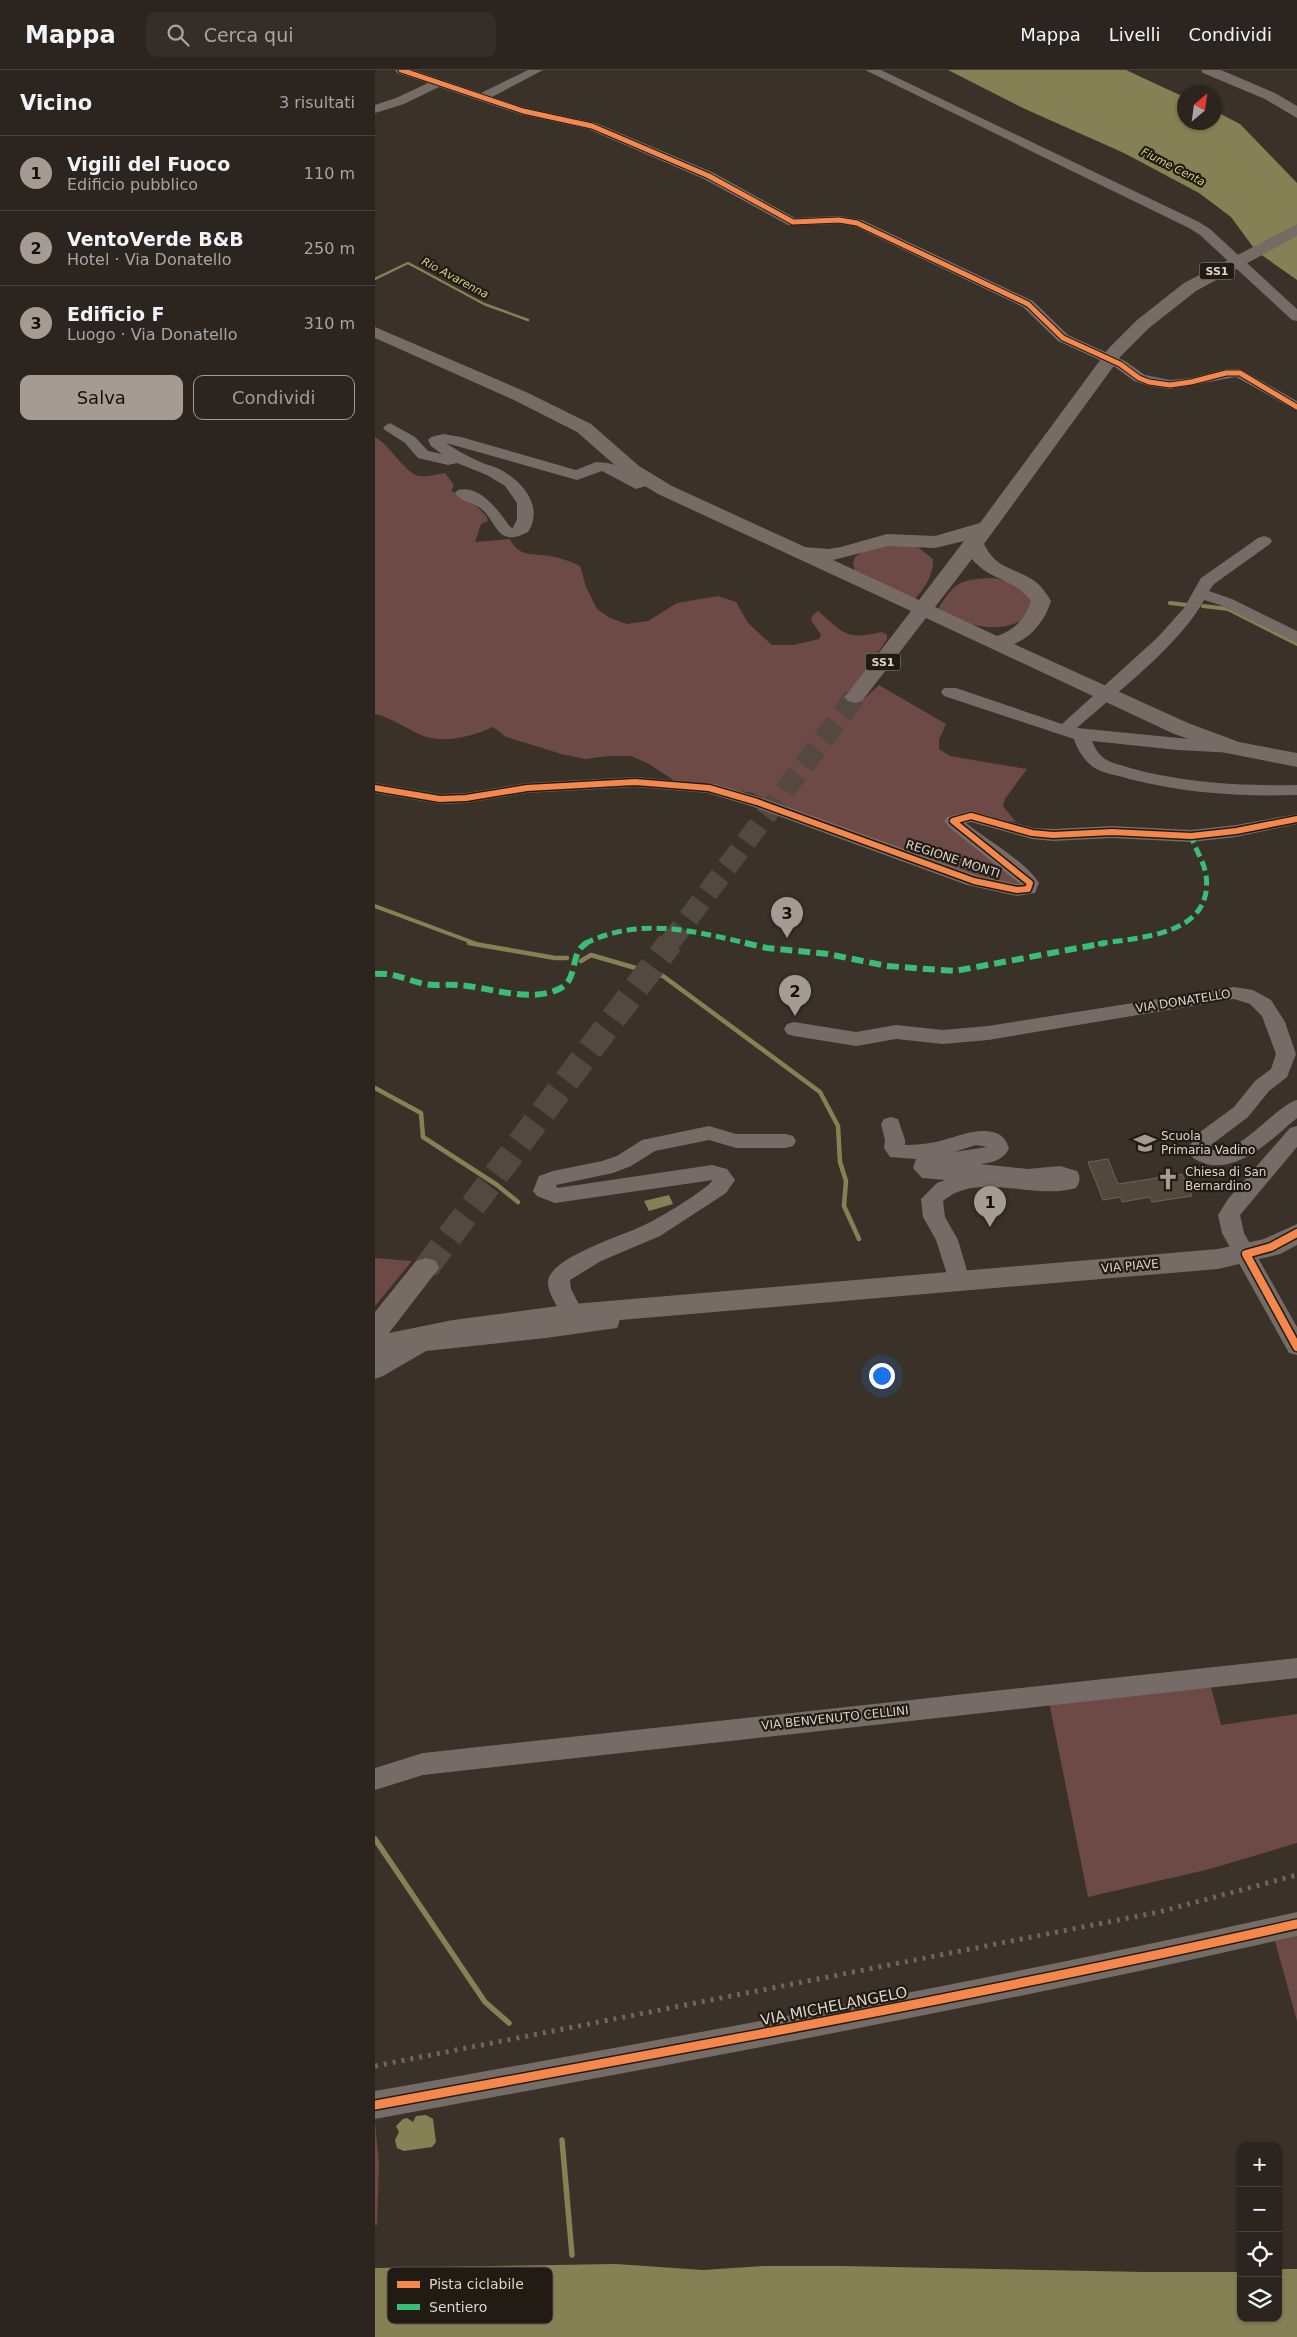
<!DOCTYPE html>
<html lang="it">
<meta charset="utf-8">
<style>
body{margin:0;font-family:"DejaVu Sans",sans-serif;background:#342d28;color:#f1f3f6}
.controls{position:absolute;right:15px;bottom:15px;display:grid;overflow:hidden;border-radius:10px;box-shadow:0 1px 4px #0004}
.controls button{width:45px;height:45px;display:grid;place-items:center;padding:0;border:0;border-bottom:1px solid #48423d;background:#2c251f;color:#f1f3f6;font:25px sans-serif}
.compass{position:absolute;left:802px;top:15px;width:45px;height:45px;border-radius:50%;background:#2c251f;box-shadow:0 1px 4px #0004;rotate:29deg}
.you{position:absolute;left:506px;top:1305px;width:18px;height:18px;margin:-12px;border:4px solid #fff;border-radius:50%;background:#1a73e8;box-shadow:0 0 0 8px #1a73e833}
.badge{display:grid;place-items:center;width:32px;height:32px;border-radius:50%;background:#a59b92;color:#111;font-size:16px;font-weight:700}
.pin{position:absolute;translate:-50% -41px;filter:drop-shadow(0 1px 2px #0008)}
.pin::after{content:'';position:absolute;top:26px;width:18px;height:15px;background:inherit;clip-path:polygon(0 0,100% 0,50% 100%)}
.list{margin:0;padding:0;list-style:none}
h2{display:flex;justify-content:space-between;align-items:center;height:65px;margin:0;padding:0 20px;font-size:21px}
h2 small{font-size:16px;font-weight:400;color:#a6a5a4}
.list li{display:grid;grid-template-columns:32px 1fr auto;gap:15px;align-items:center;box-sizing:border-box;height:75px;padding:0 20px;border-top:1px solid #48423d}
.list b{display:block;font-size:19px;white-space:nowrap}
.list p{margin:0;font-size:16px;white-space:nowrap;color:#a6a5a4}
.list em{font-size:16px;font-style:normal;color:#a6a5a4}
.actions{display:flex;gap:10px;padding:15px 20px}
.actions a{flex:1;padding:11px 0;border:1px solid #a59b92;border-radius:10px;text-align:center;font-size:18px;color:#a59b92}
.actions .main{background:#a59b92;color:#111}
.icon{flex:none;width:28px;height:28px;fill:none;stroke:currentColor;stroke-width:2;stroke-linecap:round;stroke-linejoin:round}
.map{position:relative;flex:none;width:922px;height:2267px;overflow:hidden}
header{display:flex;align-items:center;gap:30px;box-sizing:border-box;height:70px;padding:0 25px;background:#2c251f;border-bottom:1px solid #48423d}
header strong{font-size:24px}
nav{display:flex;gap:28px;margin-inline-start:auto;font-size:18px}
.search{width:350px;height:45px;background:#342d28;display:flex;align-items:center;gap:12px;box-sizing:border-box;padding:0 18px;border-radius:10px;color:#a6a5a4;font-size:19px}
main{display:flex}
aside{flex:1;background:#2c251f}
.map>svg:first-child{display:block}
.green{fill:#6d4a45}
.water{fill:#868154}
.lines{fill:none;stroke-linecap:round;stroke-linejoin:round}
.stream-far3{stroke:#868154;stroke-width:2.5}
.stream-far2{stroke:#868154;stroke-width:4}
.stream-far1{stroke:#868154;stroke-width:4.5}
.stream{stroke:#868154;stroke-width:5.5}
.building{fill:#52493d;stroke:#69635b}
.major-tunnel-far1{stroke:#534941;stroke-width:21;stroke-dasharray:21 11;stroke-linecap:butt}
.major-tunnel{stroke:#534941;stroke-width:26;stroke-dasharray:26 13;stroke-linecap:butt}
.minor{fill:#756c67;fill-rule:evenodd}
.major{fill:#766c65;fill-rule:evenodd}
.rail{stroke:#6e6760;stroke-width:5;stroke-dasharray:3 6;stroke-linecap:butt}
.quiet-far1{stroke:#3abd76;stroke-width:5;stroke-dasharray:10 5;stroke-linecap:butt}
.quiet{stroke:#3abd76;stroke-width:6;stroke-dasharray:12 6;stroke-linecap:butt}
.cycleway-far3-casing{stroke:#221b14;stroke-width:7}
.cycleway-far2-casing{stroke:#221b14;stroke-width:9}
.cycleway-far1-casing{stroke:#221b14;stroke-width:11}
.cycleway-casing{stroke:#221b14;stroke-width:12}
.cycleway-far3{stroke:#f5874c;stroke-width:5}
.cycleway-far2{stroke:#f5874c;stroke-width:6}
.cycleway-far1{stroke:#f5874c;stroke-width:8}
.cycleway{stroke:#f5874c;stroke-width:9}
.labels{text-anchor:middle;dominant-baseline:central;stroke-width:4.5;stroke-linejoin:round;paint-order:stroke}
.far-water-label{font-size:11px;font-style:italic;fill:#d6cf83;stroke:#221b14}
.shield{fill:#221b14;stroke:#a69c94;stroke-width:1}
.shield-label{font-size:11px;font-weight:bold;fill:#ded4cb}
.street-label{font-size:12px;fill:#ded4cb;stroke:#221b14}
.poi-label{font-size:12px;fill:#ded4cb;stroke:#221b14;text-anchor:start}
.near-street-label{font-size:15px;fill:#ded4cb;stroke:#221b14}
.key{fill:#221b14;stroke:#5a524b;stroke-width:1}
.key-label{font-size:14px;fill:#ded4cb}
</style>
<header>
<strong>Mappa</strong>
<div class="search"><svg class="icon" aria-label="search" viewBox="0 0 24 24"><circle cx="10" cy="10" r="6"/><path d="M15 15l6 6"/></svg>Cerca qui</div>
<nav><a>Mappa</a><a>Livelli</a><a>Condividi</a></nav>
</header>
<main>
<aside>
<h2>Vicino<small>3 risultati</small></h2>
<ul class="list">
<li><span class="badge">1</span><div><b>Vigili del Fuoco</b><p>Edificio pubblico</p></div><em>110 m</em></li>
<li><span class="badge">2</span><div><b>VentoVerde B&amp;B</b><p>Hotel · Via Donatello</p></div><em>250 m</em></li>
<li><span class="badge">3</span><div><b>Edificio F</b><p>Luogo · Via Donatello</p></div><em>310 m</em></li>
</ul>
<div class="actions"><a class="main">Salva</a><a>Condividi</a></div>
</aside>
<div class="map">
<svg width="922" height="2267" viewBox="0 0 922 2267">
<rect width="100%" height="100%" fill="#3a3129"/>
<path class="green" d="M0 367C16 376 31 405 45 406 53 407 62 404 70 403L79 415 76 421 98 432 112 447 113 451 106 454 100 472 135 469C144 488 158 483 175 486 186 488 195 491 205 496L211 517 222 539 235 548 252 554 273 551 302 533 343 526 361 532 373 553 397 575H418L444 569 446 565 436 550 437 546 443 541C470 564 470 570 507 562L512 565V569L489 603 483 631 488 630 504 615 571 654 564 670V679L575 686 652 699 630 729 628 736 641 752C618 751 596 736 575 748L647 814 638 817 545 788 447 753 377 723 300 711 274 694 256 686H233L211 689 190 685 131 667 118 657C96 667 69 674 46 665 30 658 17 648 0 644Z
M533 474 544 478 558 489C559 505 549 519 539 530L480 502 478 493 480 487 496 476Z
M619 508 636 512 658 527 655 546C621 567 595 555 562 541 579 512 585 509 619 508Z
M0 1188 37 1191 0 1236Z
M835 1613 846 1655 922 1644V1773L835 1799 713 1827 674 1632Z
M922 1866V1951L900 1871Z
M0 2052 4 2094 2 2155H0Z"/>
<path class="water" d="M573 0H751L809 27V52H839L840 41 865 54 922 113V210L881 181 856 147 824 123 749 83 650 39Z
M294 1125 298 1134 274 1141 269 1131Z
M51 2045 58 2049 61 2072 57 2077 29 2081 22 2078 20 2070 24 2062 21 2056 28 2049 32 2048 38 2052 41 2046Z
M241 2194 328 2200 388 2196H466L770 2202H866V2248H903V2199H922V2267H0V2198Z"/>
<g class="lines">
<path class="stream-far3" d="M0 209 33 193 109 234 153 250"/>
<path class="stream-far2" d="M795 533 812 535
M828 536 853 539 922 574
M0 836 102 874"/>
<path class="stream-far1" d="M94 873 180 888H192
M206 891 216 885 288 906 445 1022 463 1056 465 1092 471 1111 469 1136 484 1169
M0 1018 46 1043 48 1067 122 1115 143 1132"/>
<path class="stream" d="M0 1769 110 1932 134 1953
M187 2070 197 2185"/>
</g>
<path class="building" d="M733 1089 743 1114 807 1104 817 1126 777 1132 775 1127 747 1132 746 1127 728 1130 713 1092Z"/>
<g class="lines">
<path class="major-tunnel-far1" d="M294 874 480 627"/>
<path class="major-tunnel" d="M51 1198 295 873"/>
<path class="minor" d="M20 0H38L106 23 153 0H168L117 27 151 38 221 53 339 103 420 148 464 146 487 150 658 231 693 265 750 291 770 305 795 310 816 308 851 299H865L922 331V341L861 307 795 319 774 316 759 311 740 297 683 271 648 237 479 156 464 154 413 155 329 109 213 59 144 44 64 17 29 34 0 43V35L21 28 53 13 22 3Z
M490 0H506L824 152 835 159 922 239V251L917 250 825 165 814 158Z
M15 353 40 367 53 381 67 384 56 376 53 370 56 367 68 364 86 367 201 400 221 392 233 393 243 396 263 409 273 406 281 411 278 414 261 419 227 401 202 410 71 373C80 379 90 385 101 390 108 394 115 395 122 398 146 409 170 436 153 462 120 479 123 450 104 437 96 432 85 431 80 423L83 420C105 414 124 441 135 457L138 458 142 449V433L130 416 112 405 82 393 73 395 43 388 30 373 10 360 8 357Z
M889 466 895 468 897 471 895 474 839 514 834 521 857 529 922 561V573L845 535 829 530C805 575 741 623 702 658L865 674 868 678 865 682 859 683 803 680 717 671C720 678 723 684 730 689 738 694 747 695 755 698 810 713 865 716 922 715V725C865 727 810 723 754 709 743 705 728 704 718 697 709 690 702 679 699 669L569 626 566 622 569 618H581L687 654 783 567 809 538 826 508 883 468Z
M260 707 340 714 388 728 604 806 642 814H645L575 758 569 751 572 747 596 741 658 758 678 759 737 756 816 760 861 755 922 744V754L861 767 816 772 737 768 678 771 657 769 596 752 591 753C613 771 649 790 664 813L660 823 642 826 592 815 376 736 333 723 260 717 152 723 91 733 65 734 0 723V713L65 724 91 723 152 713Z
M859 917 878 920 896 930 910 952 921 984 912 1007 894 1021 873 1047 836 1075 835 1079C862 1090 898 1037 922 1030V1048C899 1067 869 1099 836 1095 830 1094 823 1091 818 1088L814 1077 821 1065 859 1037 880 1011 896 999 901 984 887 946 875 934 859 929 613 970 568 974 521 969 481 976 419 966 412 964 409 959 412 954 419 952 481 962 521 955 568 960 613 956Z
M516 1047 523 1049 530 1070V1075C540 1075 551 1074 561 1072 581 1068 626 1046 634 1079 628 1090 617 1093 605 1094L653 1099 685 1096 702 1101C706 1107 705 1112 701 1118 659 1131 604 1100 568 1131L570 1147 583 1170 595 1211 592 1217 584 1219 576 1217 561 1170 548 1147 546 1129 562 1113 570 1110 547 1108 538 1098 541 1089 515 1087 509 1078 510 1070 506 1054 509 1049ZM601 1075 612 1077 579 1082Z
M334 1056 361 1064H411L418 1066 421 1071 418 1076 411 1078H361L334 1070 280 1081 256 1096 238 1103 181 1115 182 1118 337 1095 352 1099 360 1110 351 1123 285 1166 226 1191 195 1210 196 1219 209 1244 207 1247 222 1245 225 1235 233 1233 241 1235C245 1243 246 1250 242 1258L171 1268 51 1281 8 1306 0 1309V1289L46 1265 190 1249C184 1239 172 1223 173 1211 176 1187 247 1166 267 1156 280 1151 331 1120 338 1110L180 1133 162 1126 158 1121 164 1106 178 1101 227 1091 242 1086 267 1070Z
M922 1056V1077L865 1145 869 1163 922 1257V1285L914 1283 847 1163 843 1145 853 1129 915 1058Z
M922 1588V1608L48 1705 0 1720V1698L48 1683Z
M922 1842V1866C616 1936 308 1992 0 2049V2021C308 1966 616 1910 922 1842Z"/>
<path class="major" d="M826 0H846L900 23 922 36V48L890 29 828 3Z
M922 154V166L821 221 774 258 746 286 609 474C622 500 637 496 658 510 666 515 671 523 676 531 670 550 658 566 639 574L813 653 864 672 922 683V697L851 683 797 663 551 548 487 631 480 633 473 631 469 627 473 623 536 541 283 424 250 404 202 362 139 330 0 268V257L151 322 216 354 264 396 297 416 430 477 453 479 466 477 512 464 560 466 605 453 734 278 762 250 809 213ZM589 471 544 530 458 490 513 476 560 478ZM597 489C615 511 641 509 656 531 650 549 640 560 622 566L560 537Z
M922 1154V1175L905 1184 843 1199 198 1254 78 1270 27 1280 0 1292V1242L41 1191 51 1188 61 1191 64 1198 14 1263 78 1250 198 1234 843 1179 889 1169Z"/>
<path class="rail" d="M0 1996 784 1842 922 1805"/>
<path class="quiet-far1" d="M209 874C266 846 317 861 376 874
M723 874C765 867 839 866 831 805 829 791 820 779 816 766"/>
<path class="quiet" d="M370 873 392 878 453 884 512 896 580 901 730 873
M0 904C17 902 32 910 49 914 60 916 72 914 83 915 115 917 156 934 186 918 204 908 194 882 212 873"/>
<g class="cycleway-far3-casing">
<path id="cycleway-far3" d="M26 0 148 41 217 56 334 106 418 152 464 150 482 153 653 234 688 268 745 294 764 308 774 312 795 315 816 312 851 303H865L922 337"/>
</g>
<g class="cycleway-far2-casing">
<path id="cycleway-far2" d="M0 718 65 729 91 728 152 718 260 712 334 718 382 732 599 811 642 820 653 819 655 813 578 751 596 746 657 763 678 765 737 762 816 766 861 761 922 749"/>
</g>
<g class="cycleway-far1-casing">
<path id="cycleway-far1" d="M922 1163 896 1177 871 1184 922 1277"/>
</g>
<g class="cycleway-casing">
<path id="cycleway" d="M0 2035C308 1979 616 1923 922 1854"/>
</g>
<use href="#cycleway-far3" class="cycleway-far3"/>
<use href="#cycleway-far2" class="cycleway-far2"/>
<use href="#cycleway-far1" class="cycleway-far1"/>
<use href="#cycleway" class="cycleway"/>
</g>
<defs>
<g id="school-bare" transform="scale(1.725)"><path d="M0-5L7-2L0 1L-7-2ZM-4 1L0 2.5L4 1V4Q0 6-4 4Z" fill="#a59b92" stroke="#221b14" stroke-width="2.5" paint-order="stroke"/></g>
<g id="church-bare" transform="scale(1.725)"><path d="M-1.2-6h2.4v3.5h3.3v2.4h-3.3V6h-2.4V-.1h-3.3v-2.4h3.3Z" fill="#a59b92" stroke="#221b14" stroke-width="2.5" paint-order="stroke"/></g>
</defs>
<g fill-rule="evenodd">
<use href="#school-bare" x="770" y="1073"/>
<use href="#church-bare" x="793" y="1109"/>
</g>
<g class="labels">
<g class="far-water-label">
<text transform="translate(798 97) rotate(27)">Fiume Centa</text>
<text transform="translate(80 208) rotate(28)">Rio Avarenna</text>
</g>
<g class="shield">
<rect x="824.5" y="192.5" width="35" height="17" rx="4"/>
<rect x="490.5" y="583.5" width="35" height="17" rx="4"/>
</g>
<g class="shield-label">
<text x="842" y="201">SS1</text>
<text x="508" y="592">SS1</text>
</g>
<g class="street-label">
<text transform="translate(578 789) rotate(18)">REGIONE MONTI</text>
<text transform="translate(808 931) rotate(-9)">VIA DONATELLO</text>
<text transform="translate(755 1196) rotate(-5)">VIA PIAVE</text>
<text transform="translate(460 1648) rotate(-6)">VIA BENVENUTO CELLINI</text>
</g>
<g class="poi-label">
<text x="786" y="1066">Scuola<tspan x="786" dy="14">Primaria Vadino</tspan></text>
<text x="810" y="1102">Chiesa di San<tspan x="810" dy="14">Bernardino</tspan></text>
</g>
<g class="near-street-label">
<text transform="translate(459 1936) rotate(-11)">VIA MICHELANGELO</text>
</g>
</g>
<rect x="12" y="2197" width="166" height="57" rx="8" class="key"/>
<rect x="22" y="2211" width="23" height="7" fill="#f5874c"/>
<rect x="22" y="2234" width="23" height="6" fill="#3abd76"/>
<g class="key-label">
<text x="54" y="2219">Pista ciclabile</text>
<text x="54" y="2242">Sentiero</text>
</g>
</svg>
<div class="controls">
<button>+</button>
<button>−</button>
<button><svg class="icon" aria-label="locate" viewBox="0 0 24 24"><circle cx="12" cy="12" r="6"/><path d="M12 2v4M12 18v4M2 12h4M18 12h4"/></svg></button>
<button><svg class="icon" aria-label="layers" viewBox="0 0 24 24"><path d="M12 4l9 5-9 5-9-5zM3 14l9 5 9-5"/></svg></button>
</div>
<svg class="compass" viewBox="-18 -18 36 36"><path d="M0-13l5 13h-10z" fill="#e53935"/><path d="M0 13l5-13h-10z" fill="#a6a5a4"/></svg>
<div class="you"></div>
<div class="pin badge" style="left:615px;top:1157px">1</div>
<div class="pin badge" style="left:420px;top:946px">2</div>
<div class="pin badge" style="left:412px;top:868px">3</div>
</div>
</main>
